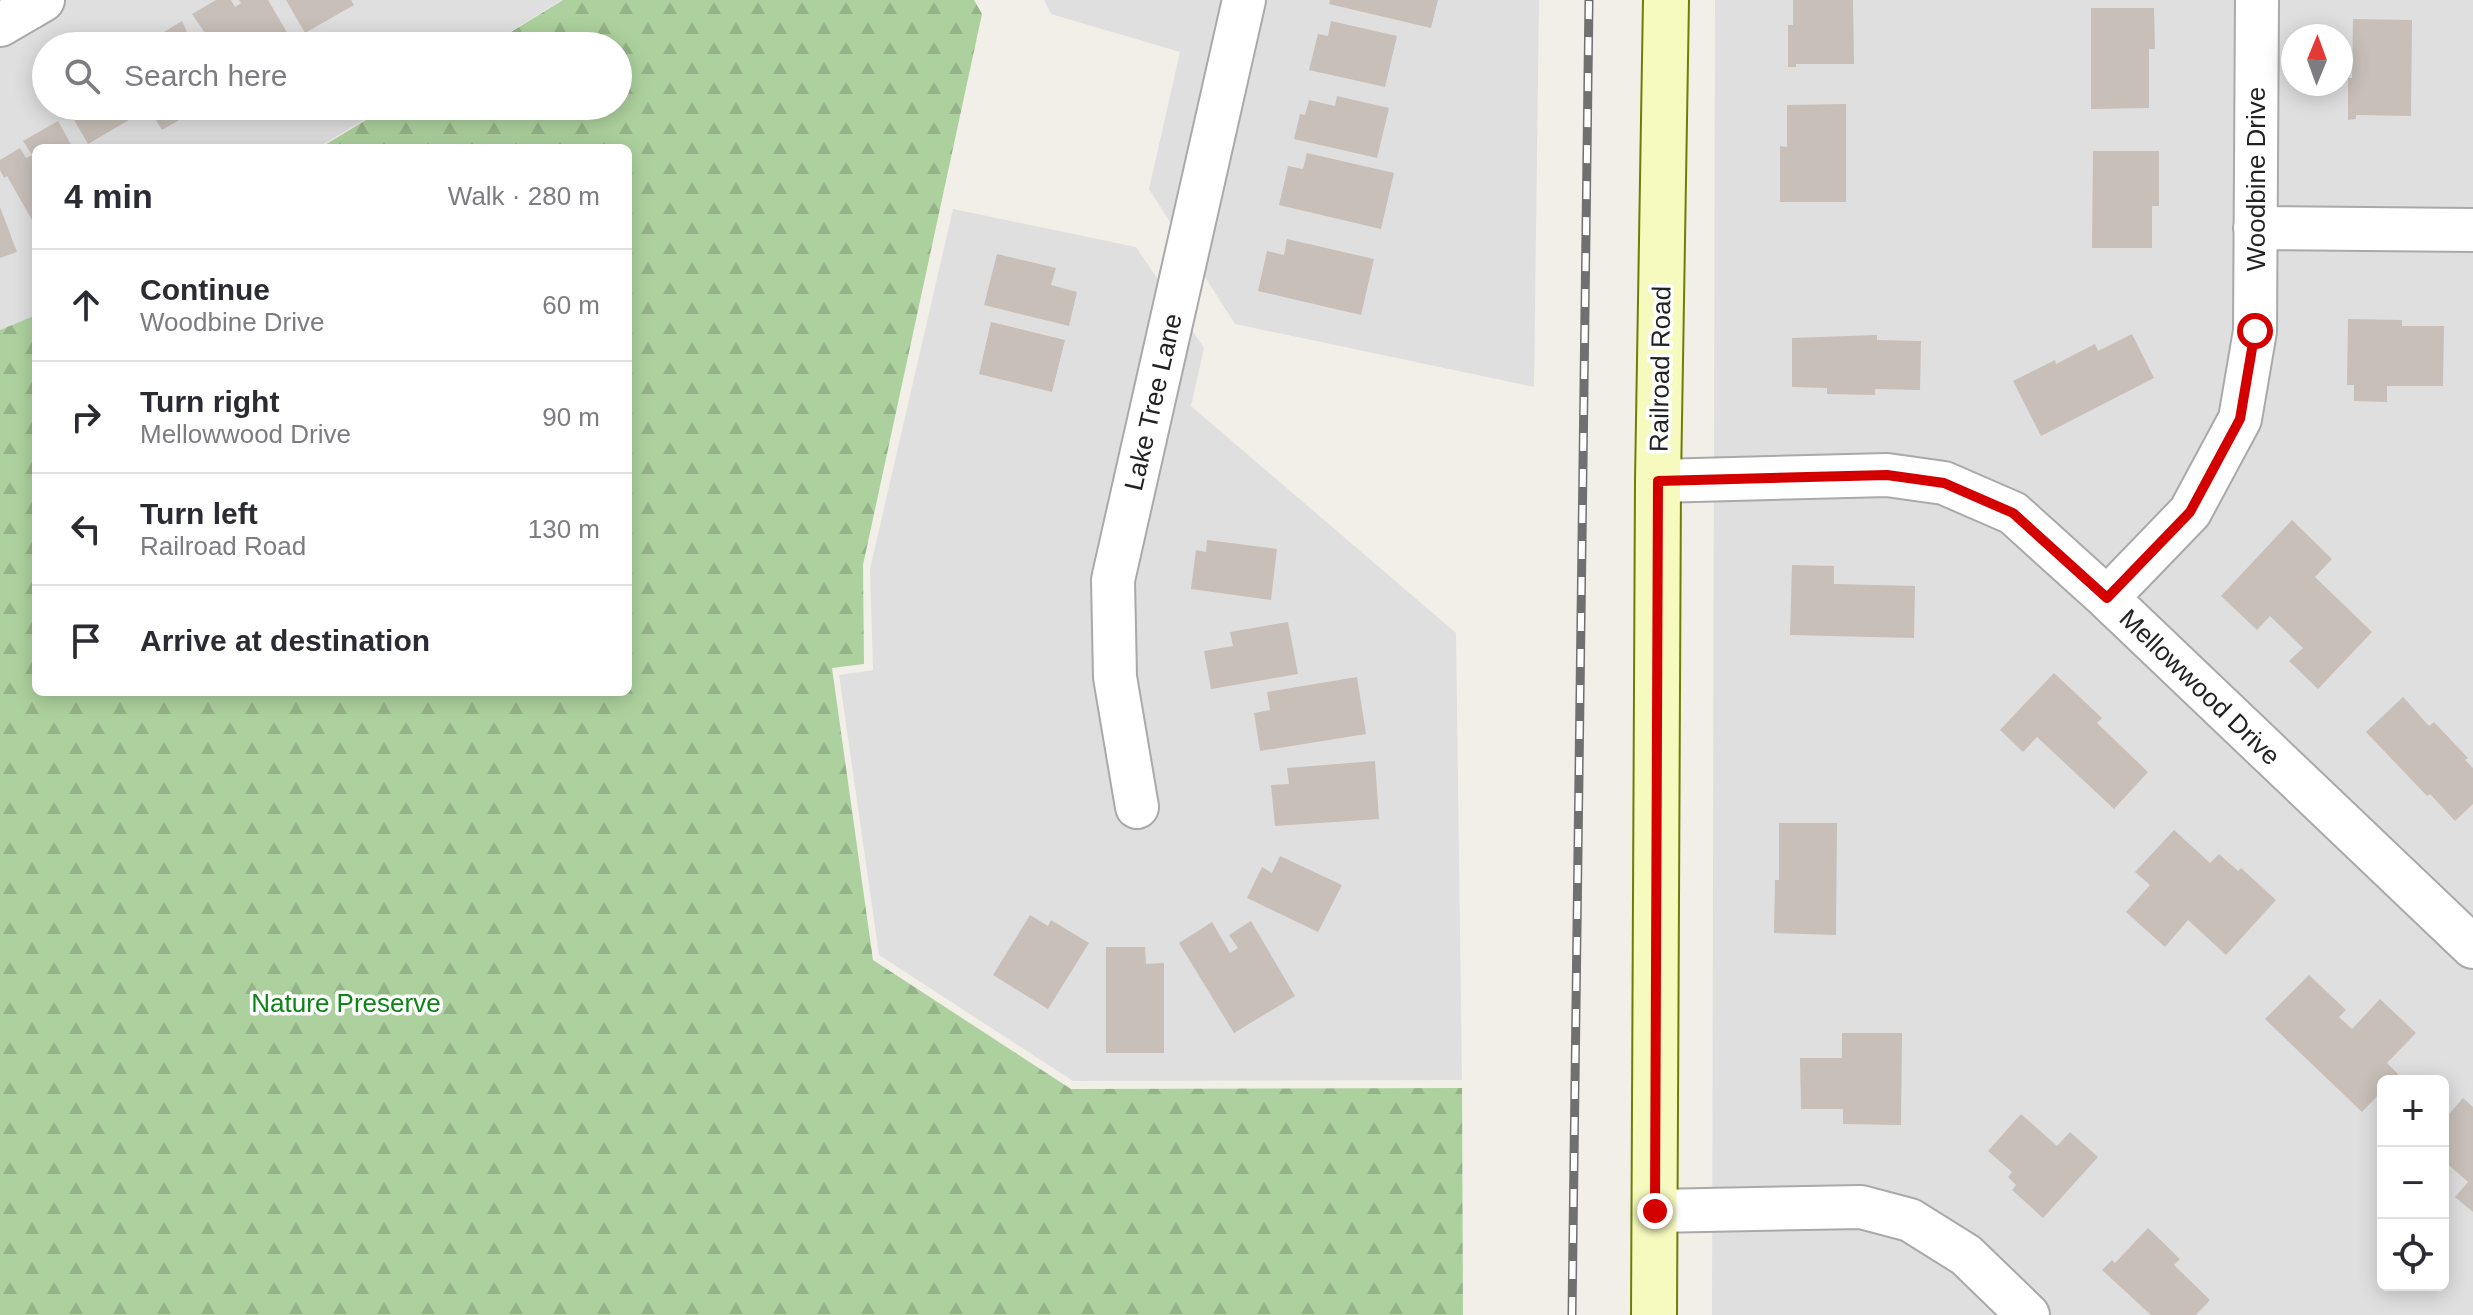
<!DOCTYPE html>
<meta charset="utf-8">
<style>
body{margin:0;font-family:Arial,sans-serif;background:#f7f7f7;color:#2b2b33}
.controls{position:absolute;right:24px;bottom:24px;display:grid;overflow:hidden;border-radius:12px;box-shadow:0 4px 20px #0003}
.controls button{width:72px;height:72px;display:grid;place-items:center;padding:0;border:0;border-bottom:2px solid #e1e1e2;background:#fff;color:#2b2b33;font:40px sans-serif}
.compass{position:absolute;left:2281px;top:24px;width:72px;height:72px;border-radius:50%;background:#fff;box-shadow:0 4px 20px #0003;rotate:1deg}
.stop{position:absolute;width:24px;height:24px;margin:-18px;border:6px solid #d40000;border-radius:50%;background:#fff}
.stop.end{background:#d40000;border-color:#fff;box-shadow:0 2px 8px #0008}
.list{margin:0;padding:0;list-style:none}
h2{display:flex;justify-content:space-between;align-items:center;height:104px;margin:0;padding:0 32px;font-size:34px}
h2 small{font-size:26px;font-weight:400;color:#7c7c81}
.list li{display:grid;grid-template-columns:52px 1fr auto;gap:24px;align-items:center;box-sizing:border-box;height:112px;padding:0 32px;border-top:2px solid #e1e1e2}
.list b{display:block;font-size:30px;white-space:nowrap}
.list p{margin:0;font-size:26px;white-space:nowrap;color:#7c7c81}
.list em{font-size:26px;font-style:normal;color:#7c7c81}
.icon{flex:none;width:44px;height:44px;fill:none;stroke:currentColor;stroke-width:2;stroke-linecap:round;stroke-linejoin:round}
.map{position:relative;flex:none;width:2473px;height:1315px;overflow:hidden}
.search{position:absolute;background:#fff;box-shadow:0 4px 20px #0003;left:32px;top:32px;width:600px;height:88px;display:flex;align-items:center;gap:20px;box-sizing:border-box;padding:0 28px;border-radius:44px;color:#7c7c81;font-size:30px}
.panel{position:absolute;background:#fff;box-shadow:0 4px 20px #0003;left:32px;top:144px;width:600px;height:552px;border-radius:12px}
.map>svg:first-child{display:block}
.residential{fill:#e0dfdf;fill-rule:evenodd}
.forest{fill:url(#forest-firs)}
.building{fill:#c7bfb8}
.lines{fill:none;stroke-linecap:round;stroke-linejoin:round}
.street-casing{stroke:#a9a9a9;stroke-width:46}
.secondary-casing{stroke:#707d05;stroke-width:48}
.street{stroke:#fff;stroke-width:42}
.secondary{stroke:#f7fabf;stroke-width:44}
.rail-casing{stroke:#707070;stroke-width:9}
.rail{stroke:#fff;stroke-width:6;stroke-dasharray:18;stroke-linecap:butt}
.route{stroke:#d40000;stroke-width:10}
.labels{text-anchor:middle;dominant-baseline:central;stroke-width:7;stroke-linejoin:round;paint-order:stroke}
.street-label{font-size:26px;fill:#222;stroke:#fff}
.park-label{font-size:26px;fill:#0c8416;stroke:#fff}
</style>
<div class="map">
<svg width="2473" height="1315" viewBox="0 0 2473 1315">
<defs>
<pattern id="forest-firs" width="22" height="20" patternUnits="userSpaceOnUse" patternTransform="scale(2)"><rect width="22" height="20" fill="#add19e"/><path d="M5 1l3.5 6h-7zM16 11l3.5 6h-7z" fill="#95b388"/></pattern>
</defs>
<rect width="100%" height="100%" fill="#f2efe9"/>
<path class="residential" d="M0 0H562L486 46H46V106H387L317 148H36V315L0 330Z
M1044 0H1539L1534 387 1235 324 1149 189 1180 52 1051 14Z
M1715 0H2473V1315H1712ZM2293 36H2341V84H2293ZM2383 1081H2443V1285H2383Z
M953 209 1136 247 1204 348 1191 406 1456 633 1462 1080 1073 1081 879 955 839 675 873 670 870 569Z"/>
<path class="forest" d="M563 0H974L982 14 863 565 864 664 832 668 873 960 1071 1089 1462 1088 1463 1315H0V330L36 315V692H628V148H320L389 106H618V46H488Z"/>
<path class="building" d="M216 0H231L235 7 241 3 239 0H268L295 46H214L192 14Z
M286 0H351L354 5 305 33Z
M1330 0H1438L1431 28 1329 4Z
M1793 0H1853L1854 64H1796V67H1788V25H1793Z
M2091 8H2154L2155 49H2149V108L2091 109Z
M2353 19 2412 20 2411 116 2356 115V119L2348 120V78H2352Z
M182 21 193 46H165L159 35Z
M1331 21 1397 36 1385 87 1309 70 1318 34 1328 36Z
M149 32 157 46H125Z
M1337 96 1389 108 1377 158 1294 139 1300 114 1305 115 1309 100 1335 106Z
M1846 104V202H1780V146L1787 147V105Z
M66 106H128L134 117 88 144Z
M147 106H203L162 130Z
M58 121 73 148H36V227L7 176 4 178 0 170V160L20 148 26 158 32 155 23 141Z
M2093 151H2159V206H2152V248H2092Z
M1307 153 1394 173 1381 229 1279 205 1288 166 1303 169Z
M0 207 17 252 0 258Z
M1287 239 1374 259 1361 315 1258 291 1267 251 1284 255Z
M997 254 1056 268 1051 285 1077 292 1069 326 984 305Z
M2348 319 2402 320V326H2444L2443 386H2387V402L2354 401V385H2347Z
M991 322 1065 340 1052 392 979 374Z
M2132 334 2154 378 2041 436 2013 381 2055 360 2056 364 2095 344 2098 351Z
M1877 335V340L1921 341 1920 390 1875 389V395L1827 394V388L1792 387V338Z
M2292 520 2332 559 2315 577 2372 632 2318 689 2289 661 2303 648 2270 616 2257 630 2221 596Z
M1207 540 1277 549 1271 600 1191 589 1196 550 1206 552Z
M1792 565 1834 566V584L1915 586 1914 638 1790 635Z
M1288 622 1298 674 1211 689 1204 651 1233 646 1230 632Z
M2054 673 2102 718 2097 723 2148 772 2114 809 2037 737 2023 752 2000 730Z
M1357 677 1366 734 1260 751 1254 713 1270 710 1267 692Z
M2403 697 2429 726 2434 722 2468 758 2465 760 2473 768V804L2455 821 2430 794 2427 796 2366 732Z
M1375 761 1379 819 1275 826 1271 785 1289 784 1287 768Z
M1779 823H1837L1836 935 1774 933 1775 880H1779Z
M2174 830 2210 863 2219 854 2238 871 2241 868 2276 900 2226 955 2188 920 2165 947 2126 912 2150 885 2135 872Z
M1280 856 1342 885 1318 932 1247 898 1262 867 1272 873Z
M1030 915 1048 926 1051 920 1089 943 1048 1009 993 975Z
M1251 921 1295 996 1234 1033 1179 943 1212 922 1230 953 1238 948 1229 935Z
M1106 947H1145L1146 964 1164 963V1053H1106Z
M2309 975 2346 1010 2339 1017 2352 1029 2380 999 2416 1033 2387 1063 2398 1074 2392 1081H2383V1090L2362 1112 2265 1019Z
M1842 1033H1902L1901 1125 1843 1124V1109H1801L1800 1058H1842Z
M2463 1098 2473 1107V1212L2455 1197 2468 1182 2443 1160V1121Z
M2021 1114 2057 1146 2070 1132 2098 1157 2043 1218 2012 1190 2016 1185 2008 1177 2012 1172 1988 1151Z
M2148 1228 2180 1259 2174 1265 2210 1300 2196 1315H2151L2102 1270 2112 1260 2115 1263Z"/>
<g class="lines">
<g class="street-casing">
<path id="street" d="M0 25 43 0
M2255 228 2473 230
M1658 481 1887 475 1944 483 2013 513 2107 598 2473 947
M2107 598 2190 512 2240 419 2255 331 2257 0
M1137 807 1115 677 1113 580 1244 0
M1655 1211 1861 1207 1910 1220 1966 1255 2028 1315"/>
</g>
<g class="secondary-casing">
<path id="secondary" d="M1654 1315 1658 481 1666 0"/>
</g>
<use href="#street" class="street"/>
<use href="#secondary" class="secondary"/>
<g class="rail-casing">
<path id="rail" d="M1572 1315 1589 0"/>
</g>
<use href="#rail" class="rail"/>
</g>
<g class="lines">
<path class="route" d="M1655 1211 1658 481 1887 475 1944 483 2013 513 2107 598 2190 512 2240 419 2255 331"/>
</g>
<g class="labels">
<g class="street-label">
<text transform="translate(2256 179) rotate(-90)">Woodbine Drive</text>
<text transform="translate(1660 369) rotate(-89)">Railroad Road</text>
<text transform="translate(1153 402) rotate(-77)">Lake Tree Lane</text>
<text transform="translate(2200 687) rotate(44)">Mellowwood Drive</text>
</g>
<g class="park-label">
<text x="346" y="1003">Nature Preserve</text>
</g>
</g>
</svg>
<div class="controls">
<button>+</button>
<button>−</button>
<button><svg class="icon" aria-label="locate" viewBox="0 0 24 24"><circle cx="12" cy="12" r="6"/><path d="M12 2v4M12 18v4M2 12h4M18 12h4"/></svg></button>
</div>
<svg class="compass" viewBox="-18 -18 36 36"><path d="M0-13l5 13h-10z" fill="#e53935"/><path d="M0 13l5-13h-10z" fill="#7c7c81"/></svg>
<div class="stop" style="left:2255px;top:331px"></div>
<div class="stop end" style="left:1655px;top:1211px"></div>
<div class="search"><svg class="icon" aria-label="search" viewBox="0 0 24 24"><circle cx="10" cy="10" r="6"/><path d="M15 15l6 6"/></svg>Search here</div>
<section class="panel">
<h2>4 min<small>Walk · 280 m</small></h2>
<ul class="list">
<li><svg class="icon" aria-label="ahead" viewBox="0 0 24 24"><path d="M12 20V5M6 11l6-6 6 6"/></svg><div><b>Continue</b><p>Woodbine Drive</p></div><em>60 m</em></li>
<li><svg class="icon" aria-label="right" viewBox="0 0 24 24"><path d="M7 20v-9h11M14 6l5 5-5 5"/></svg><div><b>Turn right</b><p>Mellowwood Drive</p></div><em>90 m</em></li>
<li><svg class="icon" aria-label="left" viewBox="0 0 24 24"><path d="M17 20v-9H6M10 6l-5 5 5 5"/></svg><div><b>Turn left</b><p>Railroad Road</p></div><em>130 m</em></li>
<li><svg class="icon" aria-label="arrive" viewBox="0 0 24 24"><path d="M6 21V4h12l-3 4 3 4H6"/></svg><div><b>Arrive at destination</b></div></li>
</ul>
</section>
</div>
